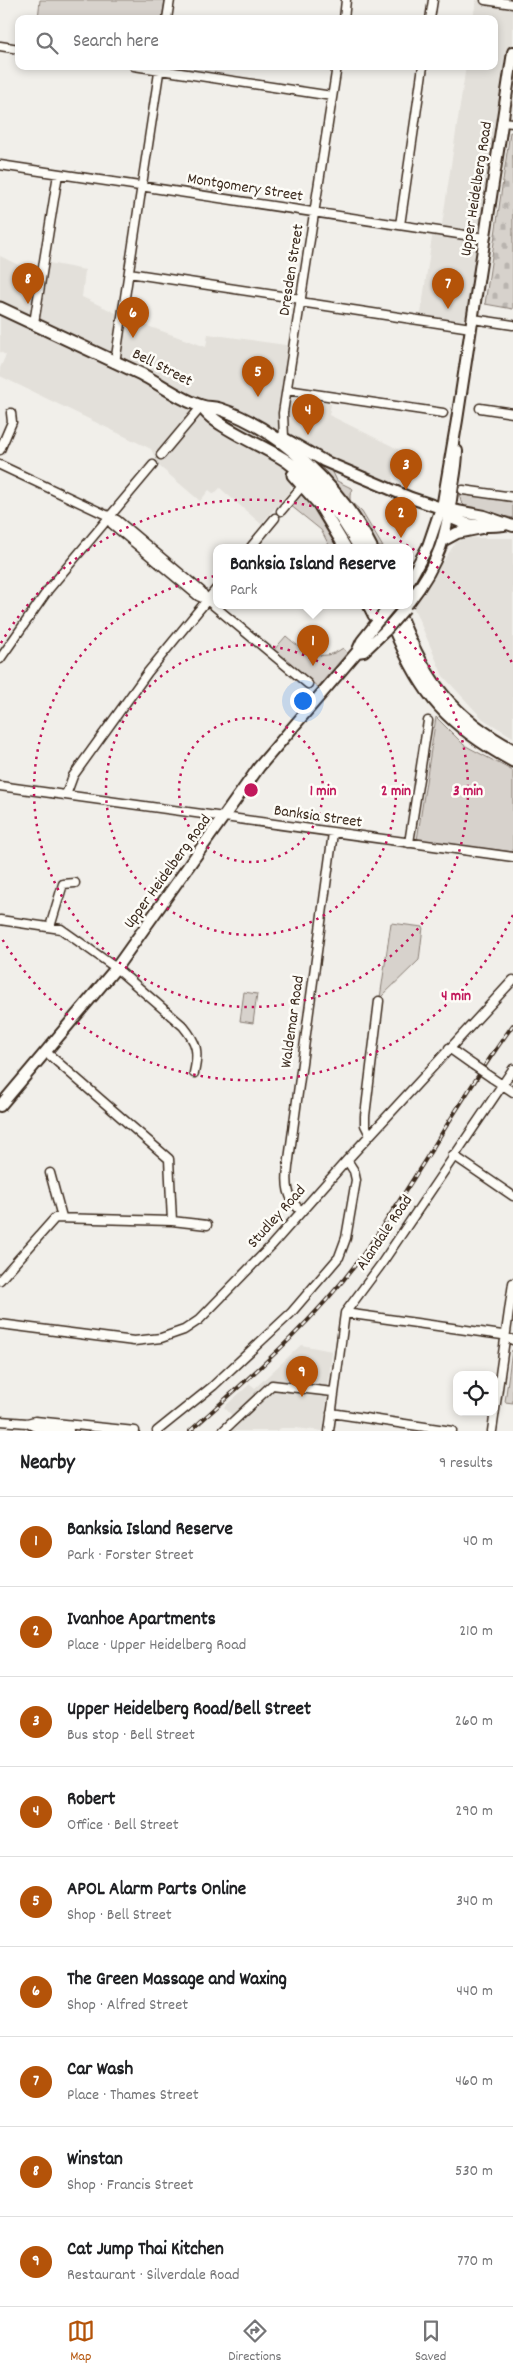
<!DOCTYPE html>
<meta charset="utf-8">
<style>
body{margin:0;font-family:Dekko,sans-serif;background:#f2f2f2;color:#202124}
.controls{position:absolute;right:15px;bottom:15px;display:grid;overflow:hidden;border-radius:10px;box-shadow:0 2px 8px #0003}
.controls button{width:45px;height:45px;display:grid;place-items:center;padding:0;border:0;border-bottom:1px solid #e0e0e0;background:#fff;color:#202124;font:25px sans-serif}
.you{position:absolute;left:302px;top:700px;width:18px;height:18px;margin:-12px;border:4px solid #fff;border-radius:50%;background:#1a73e8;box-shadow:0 0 0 8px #1a73e833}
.badge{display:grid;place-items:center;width:32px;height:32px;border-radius:50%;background:#b45309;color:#fff;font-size:16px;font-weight:700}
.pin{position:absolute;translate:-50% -41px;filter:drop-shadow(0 1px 2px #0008)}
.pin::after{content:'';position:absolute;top:26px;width:18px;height:15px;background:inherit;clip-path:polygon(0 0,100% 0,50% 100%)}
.popup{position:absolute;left:213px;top:544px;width:200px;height:65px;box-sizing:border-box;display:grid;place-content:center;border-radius:10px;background:#fff;filter:drop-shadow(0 1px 4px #0005);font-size:16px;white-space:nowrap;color:#757577}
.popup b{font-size:19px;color:#202124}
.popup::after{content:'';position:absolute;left:50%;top:100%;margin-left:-10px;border:10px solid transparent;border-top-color:#fff}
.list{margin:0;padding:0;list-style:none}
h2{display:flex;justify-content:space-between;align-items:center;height:65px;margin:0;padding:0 20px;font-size:21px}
h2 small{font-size:16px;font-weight:400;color:#757577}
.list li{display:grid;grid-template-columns:32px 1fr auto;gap:15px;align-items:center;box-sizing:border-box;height:90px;padding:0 20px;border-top:1px solid #e0e0e0}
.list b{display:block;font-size:19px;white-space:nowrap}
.list p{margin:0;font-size:16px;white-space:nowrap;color:#757577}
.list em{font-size:16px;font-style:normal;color:#757577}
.icon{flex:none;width:28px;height:28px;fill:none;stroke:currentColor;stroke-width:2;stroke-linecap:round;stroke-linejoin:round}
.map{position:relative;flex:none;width:513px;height:1431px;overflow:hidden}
.search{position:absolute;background:#fff;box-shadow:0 2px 8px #0003;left:15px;right:15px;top:15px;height:55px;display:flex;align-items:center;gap:12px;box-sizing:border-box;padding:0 18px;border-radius:10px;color:#757577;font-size:19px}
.sheet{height:875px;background:#fff}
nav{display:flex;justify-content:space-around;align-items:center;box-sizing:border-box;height:70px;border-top:1px solid #e0e0e0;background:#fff;font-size:14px;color:#757577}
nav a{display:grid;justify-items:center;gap:2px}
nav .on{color:#b45309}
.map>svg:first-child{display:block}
.built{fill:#e3e0da}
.cemetery{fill:url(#cemetery-stones);stroke:#897e75}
.park{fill:#d7d2cc;stroke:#897e75}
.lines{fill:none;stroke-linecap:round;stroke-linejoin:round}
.minor-casing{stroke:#3b2a1e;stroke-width:11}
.major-casing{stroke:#3b2a1e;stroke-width:14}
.highway-casing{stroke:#3b2a1e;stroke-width:15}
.minor{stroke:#fdfcf7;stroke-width:8}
.major{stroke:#fdfcf7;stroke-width:10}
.highway{stroke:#fdfcf7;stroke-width:11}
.rail-casing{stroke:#3b2a1e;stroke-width:4}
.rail{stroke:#fdfcf7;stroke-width:2;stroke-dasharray:5.5;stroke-linecap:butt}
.minor-bridge-casing{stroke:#3b2a1e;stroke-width:11;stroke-linecap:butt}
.major-bridge-casing{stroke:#3b2a1e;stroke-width:14;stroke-linecap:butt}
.minor-bridge{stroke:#fdfcf7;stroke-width:8}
.major-bridge{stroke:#fdfcf7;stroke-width:10}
.ring{fill:none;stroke:#c2185b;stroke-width:2.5;stroke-dasharray:2.5 5}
.labels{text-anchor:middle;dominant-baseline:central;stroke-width:5;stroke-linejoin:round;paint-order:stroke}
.street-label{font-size:16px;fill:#3b2a1e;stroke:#fdfcf7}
.centre{fill:#c2185b;stroke:#fdfcf7;stroke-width:2.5}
.ring-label{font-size:15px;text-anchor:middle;font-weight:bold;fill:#c2185b;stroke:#fdfcf7;stroke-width:5;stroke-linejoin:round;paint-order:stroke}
</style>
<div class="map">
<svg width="513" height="1431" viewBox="0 0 513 1431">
<defs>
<pattern id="cemetery-stones" width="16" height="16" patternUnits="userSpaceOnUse" patternTransform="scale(1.25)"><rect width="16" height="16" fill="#d7d2cc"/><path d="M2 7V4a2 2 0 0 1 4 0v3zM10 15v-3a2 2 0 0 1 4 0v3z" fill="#b9b4af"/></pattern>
</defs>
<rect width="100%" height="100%" fill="#f1efea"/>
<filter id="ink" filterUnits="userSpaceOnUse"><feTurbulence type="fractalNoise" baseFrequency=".02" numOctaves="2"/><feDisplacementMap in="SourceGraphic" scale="10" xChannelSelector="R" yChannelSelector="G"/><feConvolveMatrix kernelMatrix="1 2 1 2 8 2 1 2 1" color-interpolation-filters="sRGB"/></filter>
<g filter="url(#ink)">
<path class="built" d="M476 0 513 4V51L471 328 420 320 433 230 441 231 466 66H494V19H473Z
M0 256 41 276 44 262 85 270 82 297 131 320 206 347 208 334 293 346 288 390 295 396 331 404 329 415 398 449 392 484 289 437 291 490 261 524 220 488 214 494 209 490 200 501 159 466 151 449 0 376V368L6 355 0 352Z
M466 538H513V737L483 719 443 676 413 606 456 542Z
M301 1345 332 1351 323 1431 294 1428H281L277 1431H232L231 1429 237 1421 224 1407 250 1384 255 1388Z"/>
<path class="cemetery" d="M510 132 513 133V309L485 304Z"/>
<path class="park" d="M40 0H165L162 19H38Z
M316 462 332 470 337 481 353 489 350 495V501L362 512 383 547H376L314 464Z
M458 487 513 499V518L468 509 461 502Z
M305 492 342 547H330L321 530 290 505 301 493Z
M286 636C303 651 321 664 343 648L347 653 318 687 273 651Z
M436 717 464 745 513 771V852L417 840Z
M391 923 423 927 419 960 380 998Z
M244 992 257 994 253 1023 240 1021Z
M512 1350 513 1351V1403L505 1402Z"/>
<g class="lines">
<g class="minor-casing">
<path id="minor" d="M485 0 513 4
M167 19 170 0
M344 19 346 0
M430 19 433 0
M0 46 19 49
M134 66 332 96
M503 122 513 123
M0 165 485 238
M400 225 423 66
M129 273 301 299
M300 302 471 328
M473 319 513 325
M34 323 58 174
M115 363 160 66
M287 390 443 413
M480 408 513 413
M284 438 283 413 337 66
M0 450 12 422 11 413
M161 455 202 406
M0 465 117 520 201 591 207 600 308 684
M463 490 513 497
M281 511 303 485
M109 518 112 524 198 596 207 600
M251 547 275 518
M0 659 48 590 153 465
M0 786 513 857
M66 795 73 776 148 672 217 588
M409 843 428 721
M0 920 61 929 116 968 183 1026C197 1043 199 1051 194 1073
M50 927 63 884 75 883
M449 1048 473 1065
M492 1078 513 1092
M370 1135 365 1125V1116L379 1001
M453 1155 513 1196
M50 1173 62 1217
M301 1211C287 1198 286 1185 288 1167L333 833
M172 1221 207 1225
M0 1280 55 1218 172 1221 169 1159 46 1052
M345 1313 502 1335 513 1340
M0 1324 134 1341 161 1338 184 1330 199 1320 271 1246 347 1160 513 980
M331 1413 452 1431
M0 1421 27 1423 35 1421 135 1431
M27 1423 35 1427 69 1431
M157 1431 213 1386 291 1313 339 1257 346 1238 356 1180 354 1171 347 1160
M223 1431 272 1385 333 1392
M329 1431 345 1313 380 1266 513 1069
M492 1431 513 1283"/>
</g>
<g class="major-casing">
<path id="major" d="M282 437 324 461 411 498 441 508 484 516 513 526
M446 514C461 526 485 527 504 525
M444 540 457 533 482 528
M409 581 428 546 443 502 457 420 513 52
M409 602C440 562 447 535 453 485 455 474 457 462 457 451
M357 652 364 651 386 630
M0 1106 116 968 259 767 357 652 362 641 381 617"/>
</g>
<g class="highway-casing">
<path id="highway" d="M0 308C47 330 94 352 141 374 157 382 186 403 202 406 208 408 214 407 220 409 281 429 343 491 371 547
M202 406C210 425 269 448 288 462 319 484 341 515 359 547
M293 475 319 504 345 547
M369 605 374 615 380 619
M401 619C426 682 453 718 513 750
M394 628C423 697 448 725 513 761"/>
</g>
<use href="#minor" class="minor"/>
<use href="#major" class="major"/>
<use href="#highway" class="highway"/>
<g class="rail-casing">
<path id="rail" d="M190 1431C251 1376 314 1322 362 1256 416 1181 459 1099 513 1025"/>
</g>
<use href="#rail" class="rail"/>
<g class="minor-bridge-casing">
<path id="minor-bridge" d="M473 1065 492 1078"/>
</g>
<g class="major-bridge-casing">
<path id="major-bridge" d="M381 617 391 605
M386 630 405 608"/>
</g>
<use href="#minor-bridge" class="minor-bridge"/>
<use href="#major-bridge" class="major-bridge"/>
</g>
</g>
<g class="ring">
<circle cx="251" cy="790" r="72"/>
<circle cx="251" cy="790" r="145"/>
<circle cx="251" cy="790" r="217"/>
<path d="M513 915A290 290 0 0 1 1 937M1 643A290 290 0 0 1 513 665"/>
</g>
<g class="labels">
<g class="street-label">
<text transform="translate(245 188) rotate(9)">Montgomery Street</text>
<text transform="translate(477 189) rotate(-81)">Upper Heidelberg Road</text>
<text transform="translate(292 270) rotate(-81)">Dresden Street</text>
<text transform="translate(162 368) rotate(27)">Bell Street</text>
<text transform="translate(318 817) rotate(8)">Banksia Street</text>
<text transform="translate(168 872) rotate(-54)">Upper Heidelberg Road</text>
<text transform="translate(293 1022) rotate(-82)">Waldemar Road</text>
<text transform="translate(277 1217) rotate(-48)">Studley Road</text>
<text transform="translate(385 1233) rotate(-56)">Alandale Road</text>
</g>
</g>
<circle cx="251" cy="790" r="8" class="centre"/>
<g class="ring-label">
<text x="323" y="795">1 min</text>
<text x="396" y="795">2 min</text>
<text x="468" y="795">3 min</text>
<text x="456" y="1000">4 min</text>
</g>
</svg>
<div class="controls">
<button><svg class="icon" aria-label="locate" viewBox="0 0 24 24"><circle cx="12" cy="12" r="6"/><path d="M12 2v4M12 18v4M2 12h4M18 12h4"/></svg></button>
</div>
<div class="you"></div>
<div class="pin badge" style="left:313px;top:666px">1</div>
<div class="popup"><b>Banksia Island Reserve</b>Park</div>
<div class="pin badge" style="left:401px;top:538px">2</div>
<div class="pin badge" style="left:406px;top:490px">3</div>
<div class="pin badge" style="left:308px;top:435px">4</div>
<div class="pin badge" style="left:258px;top:397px">5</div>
<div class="pin badge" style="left:133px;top:338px">6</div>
<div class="pin badge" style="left:448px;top:309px">7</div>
<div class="pin badge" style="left:28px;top:304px">8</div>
<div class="pin badge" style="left:302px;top:1397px">9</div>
<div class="search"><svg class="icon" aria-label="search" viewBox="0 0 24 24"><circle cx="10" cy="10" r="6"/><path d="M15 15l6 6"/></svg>Search here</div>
</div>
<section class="sheet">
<h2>Nearby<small>9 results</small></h2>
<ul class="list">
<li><span class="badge">1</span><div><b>Banksia Island Reserve</b><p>Park · Forster Street</p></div><em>40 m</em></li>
<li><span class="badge">2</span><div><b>Ivanhoe Apartments</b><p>Place · Upper Heidelberg Road</p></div><em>210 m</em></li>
<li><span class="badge">3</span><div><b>Upper Heidelberg Road/Bell Street</b><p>Bus stop · Bell Street</p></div><em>260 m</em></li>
<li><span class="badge">4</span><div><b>Robert</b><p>Office · Bell Street</p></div><em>290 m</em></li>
<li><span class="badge">5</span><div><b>APOL Alarm Parts Online</b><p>Shop · Bell Street</p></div><em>340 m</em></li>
<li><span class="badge">6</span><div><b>The Green Massage and Waxing</b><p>Shop · Alfred Street</p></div><em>440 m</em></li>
<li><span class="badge">7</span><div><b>Car Wash</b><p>Place · Thames Street</p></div><em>460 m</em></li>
<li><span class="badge">8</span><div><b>Winstan</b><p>Shop · Francis Street</p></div><em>530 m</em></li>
<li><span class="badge">9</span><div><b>Cat Jump Thai Kitchen</b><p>Restaurant · Silverdale Road</p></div><em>770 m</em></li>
</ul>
</section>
<nav>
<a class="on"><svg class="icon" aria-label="map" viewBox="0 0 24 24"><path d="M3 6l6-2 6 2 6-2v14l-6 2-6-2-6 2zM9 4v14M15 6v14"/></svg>Map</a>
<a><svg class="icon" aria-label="directions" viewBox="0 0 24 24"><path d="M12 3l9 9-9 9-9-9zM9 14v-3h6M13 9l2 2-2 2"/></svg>Directions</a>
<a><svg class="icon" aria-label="saved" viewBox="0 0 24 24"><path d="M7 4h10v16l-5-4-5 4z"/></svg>Saved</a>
</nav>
